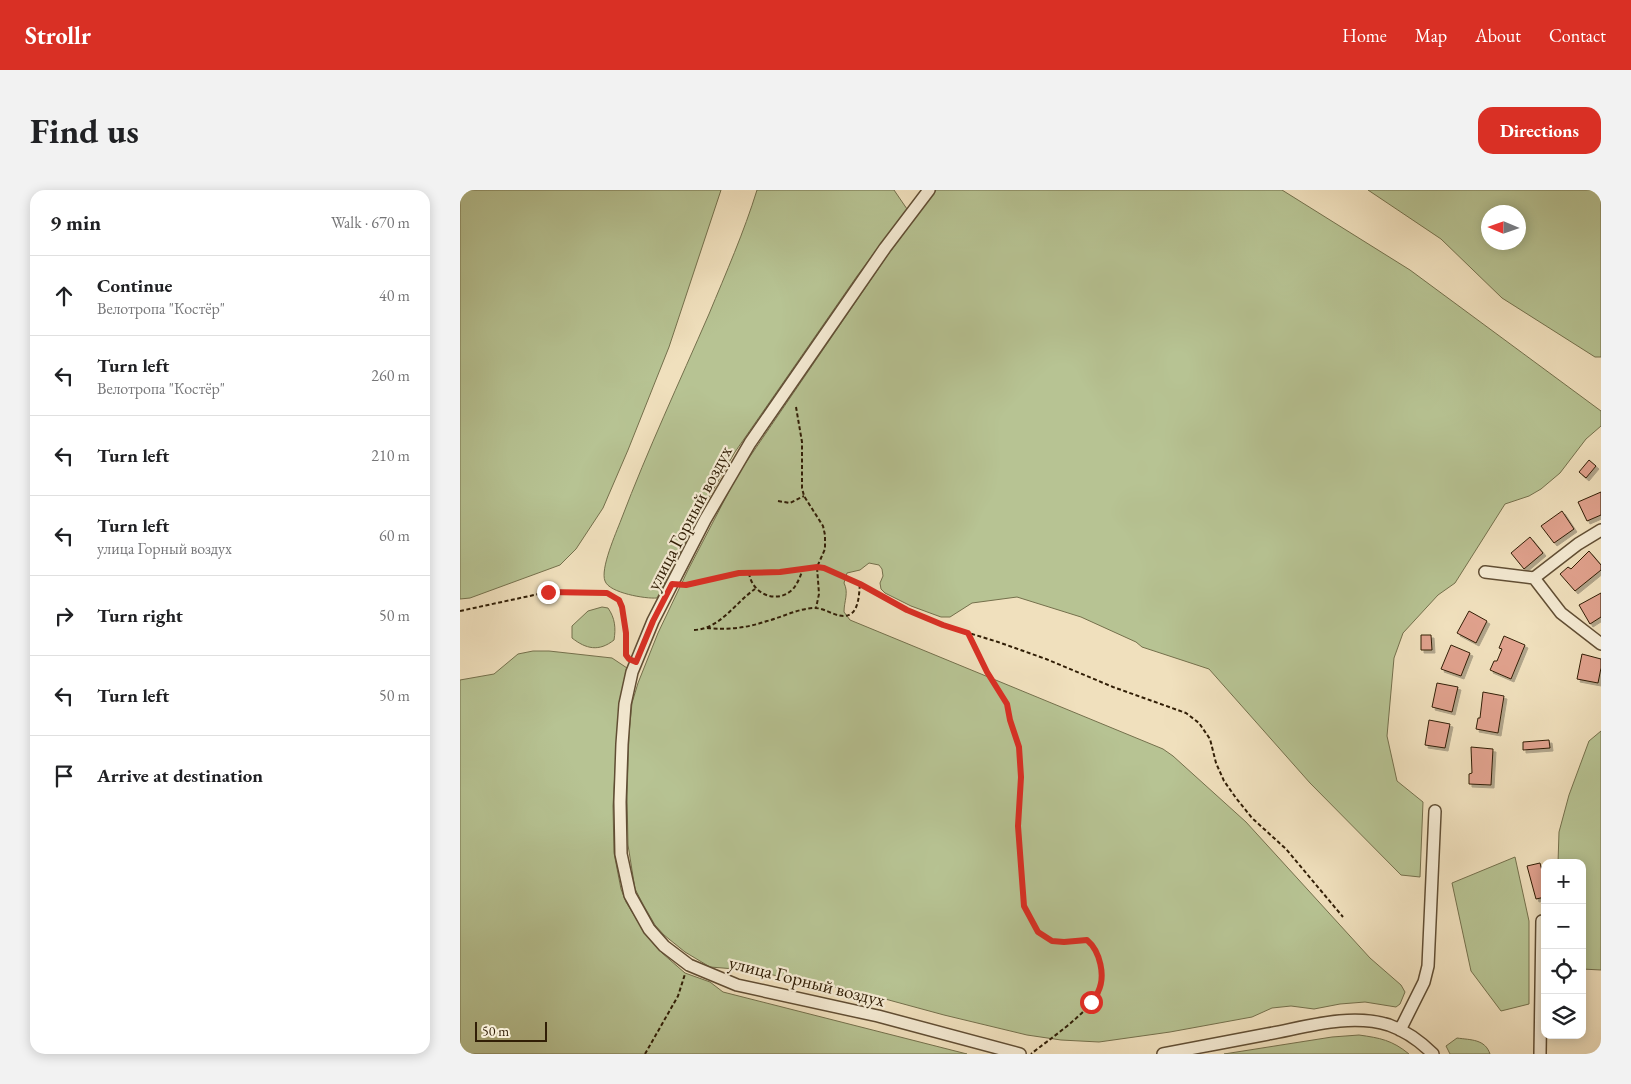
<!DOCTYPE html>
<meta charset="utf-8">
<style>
body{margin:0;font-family:"EB Garamond",serif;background:#f2f2f2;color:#202124}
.controls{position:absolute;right:15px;bottom:15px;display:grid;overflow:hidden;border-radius:10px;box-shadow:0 2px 12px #0003}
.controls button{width:45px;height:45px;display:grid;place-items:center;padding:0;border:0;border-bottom:1px solid #e0e0e0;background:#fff;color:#202124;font:25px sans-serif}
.compass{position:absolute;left:1021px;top:15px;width:45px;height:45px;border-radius:50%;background:#fff;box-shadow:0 2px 12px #0003;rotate:272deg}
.scale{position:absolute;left:15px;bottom:12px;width:72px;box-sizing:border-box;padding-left:5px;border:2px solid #311e06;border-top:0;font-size:14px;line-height:18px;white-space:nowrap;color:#311e06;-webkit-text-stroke:4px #f5ebd4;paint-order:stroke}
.stop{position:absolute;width:15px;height:15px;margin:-11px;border:4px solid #d93025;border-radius:50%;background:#fff}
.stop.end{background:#d93025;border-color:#fff;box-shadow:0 1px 5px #0008}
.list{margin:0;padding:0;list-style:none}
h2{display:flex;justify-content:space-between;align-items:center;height:65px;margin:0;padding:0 20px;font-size:21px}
h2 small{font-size:16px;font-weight:400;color:#757577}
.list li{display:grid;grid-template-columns:32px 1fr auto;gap:15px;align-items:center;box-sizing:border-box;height:80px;padding:0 20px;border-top:1px solid #e0e0e0}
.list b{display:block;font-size:19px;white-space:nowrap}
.list p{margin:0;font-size:16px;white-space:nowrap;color:#757577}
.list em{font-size:16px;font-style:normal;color:#757577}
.icon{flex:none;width:28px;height:28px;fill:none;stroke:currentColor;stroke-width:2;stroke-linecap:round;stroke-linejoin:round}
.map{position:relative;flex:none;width:1141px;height:864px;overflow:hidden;border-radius:15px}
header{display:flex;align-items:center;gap:30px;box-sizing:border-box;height:70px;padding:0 25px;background:#d93025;color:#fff}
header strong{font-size:24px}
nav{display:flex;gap:28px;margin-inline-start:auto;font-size:18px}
.intro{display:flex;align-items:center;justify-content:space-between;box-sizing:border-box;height:120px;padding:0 30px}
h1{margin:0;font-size:35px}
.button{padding:12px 22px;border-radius:15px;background:#d93025;color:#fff;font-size:18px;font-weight:700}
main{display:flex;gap:30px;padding:0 30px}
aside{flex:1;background:#fff;border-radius:15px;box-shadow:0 2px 12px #0003}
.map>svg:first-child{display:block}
.green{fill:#b7c393;stroke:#74704c;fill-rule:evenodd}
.building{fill:#e1a28e;stroke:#311e06;filter:url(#shadow)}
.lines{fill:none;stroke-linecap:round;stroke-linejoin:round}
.minor-casing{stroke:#614e34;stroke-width:14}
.path{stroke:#311e06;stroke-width:2;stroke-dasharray:4 2.5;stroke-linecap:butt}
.minor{stroke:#f5ebd4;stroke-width:11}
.route{stroke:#d93025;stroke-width:6}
.labels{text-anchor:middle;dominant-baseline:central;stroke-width:4.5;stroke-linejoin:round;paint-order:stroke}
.street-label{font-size:19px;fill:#311e06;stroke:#f5ebd4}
</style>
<header>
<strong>Strollr</strong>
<nav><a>Home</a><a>Map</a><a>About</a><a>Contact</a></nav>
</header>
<div class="intro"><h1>Find us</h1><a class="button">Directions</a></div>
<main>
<aside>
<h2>9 min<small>Walk · 670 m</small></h2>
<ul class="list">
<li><svg class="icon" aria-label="ahead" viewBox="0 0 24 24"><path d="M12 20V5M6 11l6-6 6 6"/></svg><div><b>Continue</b><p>Велотропа &quot;Костёр&quot;</p></div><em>40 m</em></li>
<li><svg class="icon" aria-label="left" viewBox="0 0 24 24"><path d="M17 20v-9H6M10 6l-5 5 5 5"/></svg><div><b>Turn left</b><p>Велотропа &quot;Костёр&quot;</p></div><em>260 m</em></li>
<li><svg class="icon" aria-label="left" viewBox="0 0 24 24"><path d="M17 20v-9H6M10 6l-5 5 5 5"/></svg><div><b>Turn left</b></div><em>210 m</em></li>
<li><svg class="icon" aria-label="left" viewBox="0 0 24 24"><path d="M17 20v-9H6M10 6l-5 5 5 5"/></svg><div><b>Turn left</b><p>улица Горный воздух</p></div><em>60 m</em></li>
<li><svg class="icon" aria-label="right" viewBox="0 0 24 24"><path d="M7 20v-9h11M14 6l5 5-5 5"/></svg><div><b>Turn right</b></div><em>50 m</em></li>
<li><svg class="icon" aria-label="left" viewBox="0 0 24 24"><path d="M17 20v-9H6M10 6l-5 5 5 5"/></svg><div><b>Turn left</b></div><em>50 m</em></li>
<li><svg class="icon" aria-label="arrive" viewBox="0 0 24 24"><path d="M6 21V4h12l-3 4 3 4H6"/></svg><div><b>Arrive at destination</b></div></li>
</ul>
</aside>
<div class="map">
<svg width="1141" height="864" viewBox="0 0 1141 864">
<defs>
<filter id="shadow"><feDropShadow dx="3" dy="3" stdDeviation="0" flood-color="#0004"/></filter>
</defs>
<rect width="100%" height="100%" fill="#f0e0bd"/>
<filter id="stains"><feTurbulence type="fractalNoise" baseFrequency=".004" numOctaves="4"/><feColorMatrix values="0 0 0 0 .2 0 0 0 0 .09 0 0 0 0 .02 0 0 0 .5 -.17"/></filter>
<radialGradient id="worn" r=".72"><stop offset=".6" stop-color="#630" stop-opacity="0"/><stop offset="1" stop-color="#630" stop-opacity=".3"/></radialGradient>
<path class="green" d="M0 0H261L209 157 168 260 143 318 116 359 100 375 10 408 0 409Z
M297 0H434L447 19 397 86 275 262 245 314 197 408C186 409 149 403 145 391 140 379 156 343 161 330 188 259 219 193 249 124 266 83 284 42 297 0Z
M476 0H822L950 80 1141 221V236L1126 249 1100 283 1081 299 1069 306 1045 314 995 393 978 405 943 443 934 468 927 546 937 591 963 612 960 687 941 685 850 593 749 479 682 457 676 452 621 427 557 407 512 413 490 427H481L451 416 425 403 421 399 420 393 423 386 422 379 419 375 409 373 400 380 387 383 384 393C389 403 384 411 384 422L390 430 703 559 713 566 786 632 910 768 941 795 945 802 940 814 936 817 905 812 880 814 854 819 831 816 812 818 792 827 710 842 639 852 601 850 567 845 484 825 403 803 288 780 250 777 225 762 204 745 195 735 184 716 175 699 168 655 167 606 169 544 172 513 178 493 198 443 228 380 278 284 427 66Z
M908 0H1141V167H1135L1042 108 981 49ZM1028 22H1058V52H1028Z
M142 417 148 418C155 428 156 438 154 450 139 462 126 459 112 448V436L128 421Z
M73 461H89L152 468 167 478 158 528 153 616 154 663 161 699 166 712 180 735 192 752 202 763 225 783 250 792 263 802 507 864H0V490L34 484 58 464Z
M1141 541V780L1122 779V673H1098L1099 642 1109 605 1129 551Z
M1055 667 1069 731V814L1041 821 1011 781 992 693Z
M899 845C920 848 932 850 949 864H764L872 847Z
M997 848C1011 850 1025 849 1030 864H990L986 856Z"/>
<path class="building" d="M1129 270 1136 276 1126 288 1119 282Z
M1141 302V325L1127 331 1118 312Z
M1102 321 1114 339 1094 353 1081 336Z
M1070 347 1083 363 1064 379 1051 363Z
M1129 361 1141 375V380L1115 401 1100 384 1108 377 1111 379Z
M1141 403V427L1130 434 1119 415Z
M1009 421 1027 431 1016 453 997 443Z
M961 445H971L972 460H961Z
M1044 446 1065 455 1051 489 1030 480 1034 471H1037L1042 459 1039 458Z
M991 455 1010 463 1001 486 981 479Z
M1122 464 1141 469V478L1138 493 1117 489Z
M977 493 998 497 992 522 972 517Z
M1023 502 1044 506 1038 543 1016 539 1018 528H1020Z
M969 530 990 534 985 558 965 555Z
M1089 550 1090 558 1063 560V552Z
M1011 557 1033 559 1031 595 1009 594V584L1012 583Z
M1080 673 1085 693V707L1076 709 1067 676Z"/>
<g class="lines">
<g class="minor-casing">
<path id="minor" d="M469 0 425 58 290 253 245 330 193 431 172 482 165 514 162 554 160 612 161 664 170 705 189 739 204 756 229 775 277 795 418 826 560 864
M1025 382 1074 388 1101 423 1141 454
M1074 388 1118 354 1141 340
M940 840 964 792 968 776 975 621
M703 864C738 857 773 851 808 844 846 837 890 823 929 835 946 841 960 851 973 864
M1080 864 1082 731"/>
</g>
<path class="path" d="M336 217 342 252V298L344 306 363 336 365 345V359L357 377 359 404 356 418
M318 311 330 313 344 306
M289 383C292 404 317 415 333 399 338 393 341 385 343 378
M222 396 279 383 320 382 357 377 364 378 401 394 447 420 483 435 538 452 586 469 653 497 726 523 739 533 750 549 756 573 764 591 776 608 792 628 826 659 883 727
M0 421 88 402 147 403 159 410 162 417 166 443 165 462 168 467
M247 438C268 440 287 438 307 431 323 427 339 418 355 418 367 418 381 432 392 423 399 417 399 403 400 394
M234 440C260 439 275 413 295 399
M508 443 514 452 527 483 547 514 550 530 559 557 561 587 558 636 564 716 578 742 592 751 604 752 627 750C636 757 639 765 640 777 641 785 641 793 639 800 632 821 588 850 571 864
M185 864 218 806 225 784"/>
<use href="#minor" class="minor"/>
</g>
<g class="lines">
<path class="route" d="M88 402 147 403 159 410 162 417 166 443V465L169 469 176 472 193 431 212 394 226 395 279 383 320 382 357 377 364 378 400 394 447 420 483 435 508 443 527 482 547 514 550 530 559 557 561 587 558 636 564 716 578 742 592 751 604 752 627 750C640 761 646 786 638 802 637 806 633 809 631 812"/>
</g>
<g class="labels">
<g class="street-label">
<text transform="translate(229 328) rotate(-62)">улица Горный воздух</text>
<text transform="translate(347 791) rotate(14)">улица Горный воздух</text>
</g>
</g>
<rect width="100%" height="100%" filter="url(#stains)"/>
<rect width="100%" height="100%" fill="url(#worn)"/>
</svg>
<div class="controls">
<button>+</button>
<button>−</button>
<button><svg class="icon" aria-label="locate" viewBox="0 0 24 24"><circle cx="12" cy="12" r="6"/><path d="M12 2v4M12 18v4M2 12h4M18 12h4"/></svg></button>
<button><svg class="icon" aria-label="layers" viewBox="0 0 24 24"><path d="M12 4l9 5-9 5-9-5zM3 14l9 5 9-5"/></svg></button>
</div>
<svg class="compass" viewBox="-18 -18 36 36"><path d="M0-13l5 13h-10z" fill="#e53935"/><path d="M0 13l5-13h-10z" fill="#757577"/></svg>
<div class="scale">50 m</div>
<div class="stop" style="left:631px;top:812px"></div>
<div class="stop end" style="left:88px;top:402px"></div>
</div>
</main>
